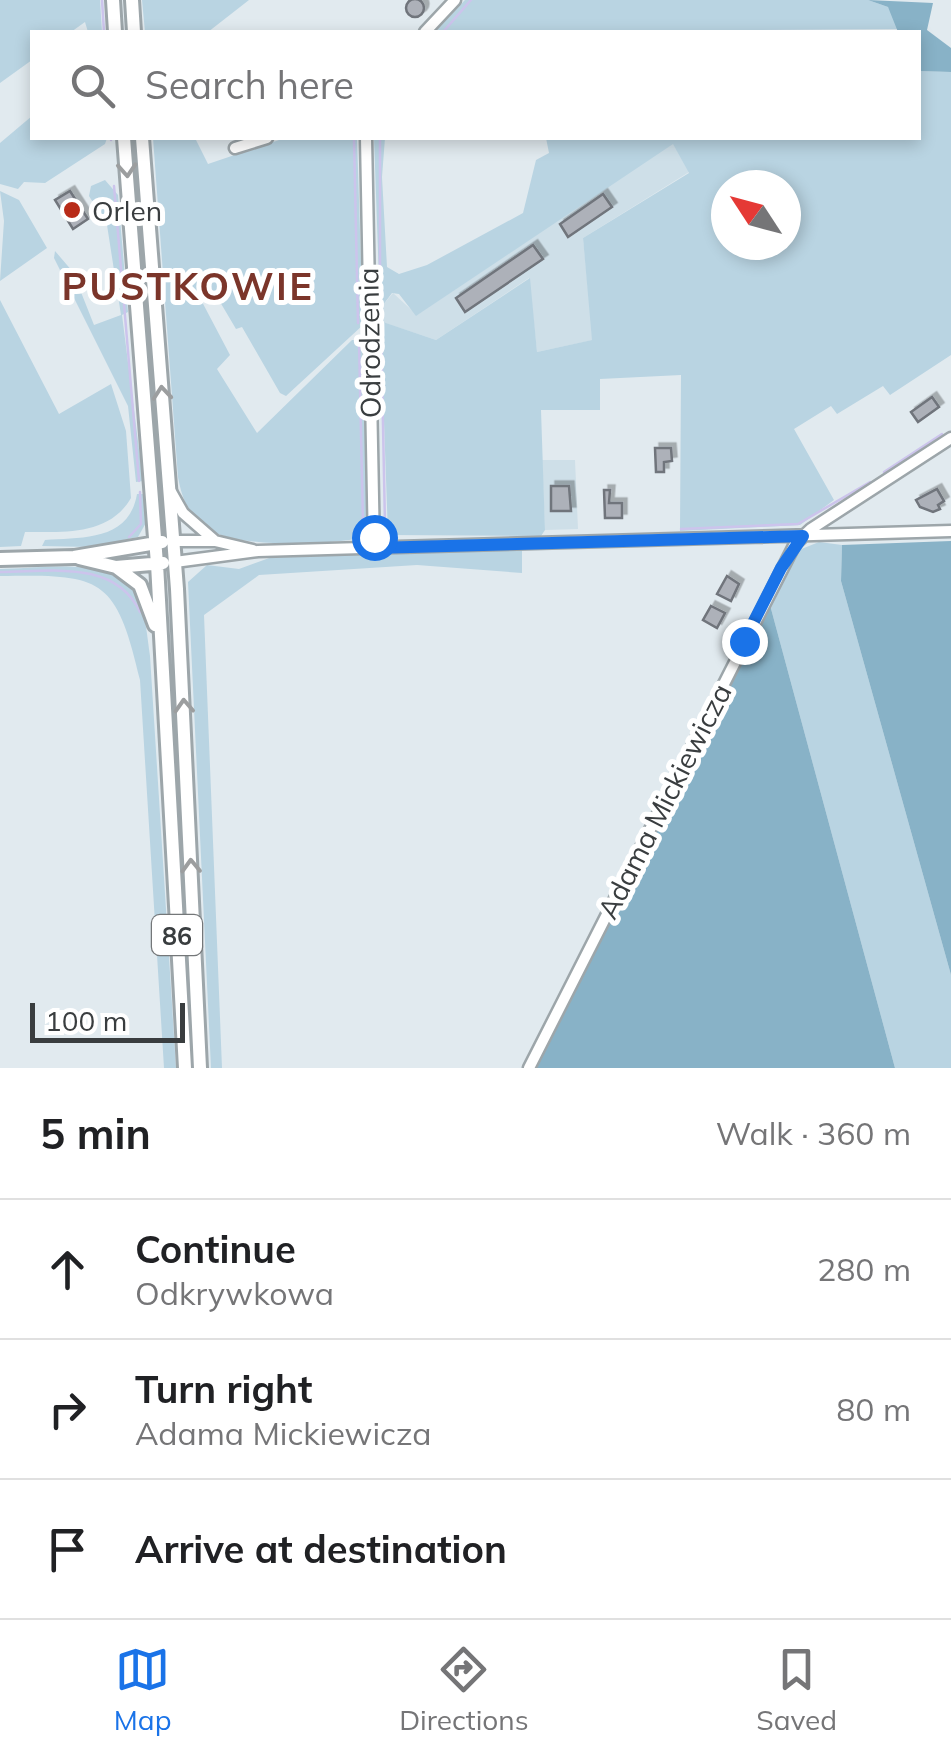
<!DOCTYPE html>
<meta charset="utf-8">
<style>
body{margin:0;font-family:Mulish,sans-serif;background:#f6f6f6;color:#202124}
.compass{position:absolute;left:711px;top:170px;width:90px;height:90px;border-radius:50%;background:#fff;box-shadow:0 5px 15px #0003;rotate:306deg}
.scale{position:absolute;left:30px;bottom:25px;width:155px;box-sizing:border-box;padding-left:10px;border:5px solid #393d3f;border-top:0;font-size:28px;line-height:35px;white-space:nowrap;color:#393d3f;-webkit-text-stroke:8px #fff;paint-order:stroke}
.stop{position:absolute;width:30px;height:30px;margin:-22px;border:8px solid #1a73e8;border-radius:50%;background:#fff}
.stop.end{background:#1a73e8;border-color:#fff;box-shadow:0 2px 10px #0008}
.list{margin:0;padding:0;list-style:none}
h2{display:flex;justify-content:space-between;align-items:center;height:130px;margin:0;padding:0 40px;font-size:42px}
h2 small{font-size:32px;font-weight:400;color:#757577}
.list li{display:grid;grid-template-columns:65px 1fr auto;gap:30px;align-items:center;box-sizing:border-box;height:140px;padding:0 40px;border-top:2px solid #e0e0e0}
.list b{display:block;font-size:38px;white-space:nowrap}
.list p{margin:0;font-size:32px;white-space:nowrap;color:#757577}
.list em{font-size:32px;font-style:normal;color:#757577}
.icon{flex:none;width:55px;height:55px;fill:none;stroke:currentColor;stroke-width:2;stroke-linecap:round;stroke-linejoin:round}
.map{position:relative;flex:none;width:951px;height:1068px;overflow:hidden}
.search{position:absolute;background:#fff;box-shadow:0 5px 15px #0003;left:30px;right:30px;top:30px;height:110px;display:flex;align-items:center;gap:25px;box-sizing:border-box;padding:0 35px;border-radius:0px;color:#757577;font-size:38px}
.sheet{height:550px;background:#fff}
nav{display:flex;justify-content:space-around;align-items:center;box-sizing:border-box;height:140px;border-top:2px solid #e0e0e0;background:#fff;font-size:28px;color:#757577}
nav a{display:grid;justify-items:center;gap:5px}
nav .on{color:#1a73e8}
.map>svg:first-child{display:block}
.built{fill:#cedfe8}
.green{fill:#b9d4e2;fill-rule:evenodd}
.forest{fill:#88b2c7}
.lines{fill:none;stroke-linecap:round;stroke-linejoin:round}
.stream{stroke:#ccc4ec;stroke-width:2.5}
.building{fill:#adb1b9;stroke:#70747b;stroke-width:2.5;filter:url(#shadow)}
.minor-casing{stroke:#9da6aa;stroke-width:15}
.major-casing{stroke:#9da6aa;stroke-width:18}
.minor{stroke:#fff;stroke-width:10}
.major{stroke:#fff;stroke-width:12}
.oneway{stroke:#9c9e9f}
.route{stroke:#1a73e8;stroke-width:12}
.poi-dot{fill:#b82b18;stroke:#fff;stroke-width:4}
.labels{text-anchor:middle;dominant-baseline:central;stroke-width:10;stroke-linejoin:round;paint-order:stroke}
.shield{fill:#fff;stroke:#747779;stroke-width:2.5}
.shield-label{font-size:25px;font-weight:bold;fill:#393d3f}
.poi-label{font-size:28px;fill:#393d3f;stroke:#fff;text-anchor:start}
.street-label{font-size:28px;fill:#393d3f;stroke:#fff}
.district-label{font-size:38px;font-weight:bold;letter-spacing:2.5px;fill:#7b352a;stroke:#fff}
</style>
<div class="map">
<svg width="951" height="1068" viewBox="0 0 951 1068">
<defs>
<filter id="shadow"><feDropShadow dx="4.5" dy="-4.5" stdDeviation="0" flood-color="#0004"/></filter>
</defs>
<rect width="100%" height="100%" fill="#e1eaef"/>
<path class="built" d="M673 143 689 172 583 238 593 340 537 352 529 278 436 340 382 322 383 305 393 293 417 315Z
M542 460H575L578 529 545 530Z"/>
<path class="green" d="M0 0H100L102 32H88L85 22 71 32H32V60L0 83Z
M142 0H249L208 32H145Z
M465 0H868L888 7 900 29 435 32Z
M919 71 951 72V355L890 395 883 386 837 414 831 406 794 429 834 500 800 525 680 531 681 375 600 379V410H541L545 530 541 536 388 535 374 138H385L382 177 387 267 399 274 427 265 523 213 536 160 549 153 546 138H918ZM673 144 689 173 583 238 592 340 537 352 530 278 436 340 383 322V305L392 293 399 294 416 316ZM726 185H786V245H726Z
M32 116V138H107L105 144 45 183 24 182 18 189 0 184V143Z
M153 138H195L208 164 285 138H357L363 325 286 396 280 393 242 327 236 329 213 290 200 298 230 355 217 369 257 433 352 340H362L368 523 355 539C321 545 238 548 208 529 189 517 182 499 178 477Z
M105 180 118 195 128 312 122 315 143 481 136 482 128 406 54 258 55 251 73 272 94 325 121 315 107 225 89 196 91 186Z
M0 191 19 200 47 248 0 281 4 221Z
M0 300 59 414 111 384 126 431 131 498C109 536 63 532 25 532L21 546 0 547Z
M137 494H145L147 521 138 537 89 547 42 546 45 540C81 537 129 542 137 494Z
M819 542 842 545 841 581 951 975V1068H895L770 605 799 550Z
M522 550V573L417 565 259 575 204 615 222 1068H211L188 582 207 565 239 569 272 557Z
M0 569C38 569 112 555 135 594 146 612 147 636 150 656L176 1068H164L140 680C116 577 102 574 0 576Z"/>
<path class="forest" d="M868 0 933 3 927 30 951 48V72L919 71 918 32H898L888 7Z
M951 541V975L841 581 842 545Z
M770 605 895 1068H533Z"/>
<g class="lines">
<path class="stream" d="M102 0 104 32
M443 32 471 0
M111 138V140
M354 138 358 323
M380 138V308
M114 186 139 481
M381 325 385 525
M359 340 363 525
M884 472 942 434
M681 529 798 524 870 482
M129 537 141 524 140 492
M0 572C50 572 115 559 140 612"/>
</g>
<path class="building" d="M406 8a9 9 0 1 1 18 0a9 9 0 1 1-18 0Z
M70 191 88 219 73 229 55 200Z
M603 194 612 207 568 237 560 224Z
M533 245 543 259 465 312 456 298Z
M932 397 939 407 918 422 911 412Z
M655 448H671L672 461 664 462V472H656Z
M551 486H569L571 511H551Z
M937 489 944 501 938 505 940 509 933 512 920 507 916 500Z
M604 490H610L609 503H622V518H605Z
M727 576 739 584 731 601 717 594Z
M711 606 725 613 717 628 703 620Z"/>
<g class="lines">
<g class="minor-casing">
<path id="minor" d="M425 32 455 0
M366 138 374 548
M235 148 267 138
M170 490 183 513 214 540
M174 541H215L253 550
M175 562 258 551 951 531
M529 1068 795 544 811 529 951 438"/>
</g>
<g class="major-casing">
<path id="major" d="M113 0 115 32
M132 0 134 32
M124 138 157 564 185 1068
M142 138 177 589 200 1068
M79 558 116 567 163 563
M0 559 74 557 162 542
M116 567 140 585 155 625"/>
</g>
<use href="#minor" class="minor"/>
<use href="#major" class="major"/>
</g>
<defs><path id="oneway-chevron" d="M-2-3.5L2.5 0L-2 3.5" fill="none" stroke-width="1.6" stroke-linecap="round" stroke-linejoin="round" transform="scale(2.5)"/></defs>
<g class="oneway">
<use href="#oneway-chevron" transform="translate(127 170) rotate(86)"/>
<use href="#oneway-chevron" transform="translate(162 393) rotate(-95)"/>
<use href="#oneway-chevron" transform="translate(184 706) rotate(-93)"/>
<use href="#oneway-chevron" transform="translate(191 866) rotate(-92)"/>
</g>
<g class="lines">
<path class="route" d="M374 537V548L803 536 781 568 744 641"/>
</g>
<circle class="poi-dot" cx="72" cy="210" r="10"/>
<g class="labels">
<rect class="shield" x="152" y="915" width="50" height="40" rx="8"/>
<g class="shield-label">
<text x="177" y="935">86</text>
</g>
<g class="poi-label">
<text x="92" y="210">Orlen</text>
</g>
<g class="street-label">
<text transform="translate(369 343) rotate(-91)">Odrodzenia</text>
<text transform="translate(664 801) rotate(-63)">Adama Mickiewicza</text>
</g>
<g class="district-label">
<text x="188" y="286">PUSTKOWIE</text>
</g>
</g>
</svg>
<svg class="compass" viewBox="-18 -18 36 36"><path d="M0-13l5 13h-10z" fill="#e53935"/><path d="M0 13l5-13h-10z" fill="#757577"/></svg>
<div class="scale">100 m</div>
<div class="stop" style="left:374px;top:537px"></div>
<div class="stop end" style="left:744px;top:641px"></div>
<div class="search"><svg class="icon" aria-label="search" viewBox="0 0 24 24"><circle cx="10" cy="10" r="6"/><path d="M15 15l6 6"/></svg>Search here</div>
</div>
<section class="sheet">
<h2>5 min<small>Walk · 360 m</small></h2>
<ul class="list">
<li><svg class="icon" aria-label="ahead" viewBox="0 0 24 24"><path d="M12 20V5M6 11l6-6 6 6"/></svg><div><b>Continue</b><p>Odkrywkowa</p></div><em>280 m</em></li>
<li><svg class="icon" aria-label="right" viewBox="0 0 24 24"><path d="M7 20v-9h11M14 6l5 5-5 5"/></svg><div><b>Turn right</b><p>Adama Mickiewicza</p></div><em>80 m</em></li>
<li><svg class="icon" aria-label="arrive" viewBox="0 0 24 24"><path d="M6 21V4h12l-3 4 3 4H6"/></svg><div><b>Arrive at destination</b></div></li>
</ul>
</section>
<nav>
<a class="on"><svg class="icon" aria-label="map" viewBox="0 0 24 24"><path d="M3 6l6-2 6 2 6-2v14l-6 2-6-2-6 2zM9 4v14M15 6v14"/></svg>Map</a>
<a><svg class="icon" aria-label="directions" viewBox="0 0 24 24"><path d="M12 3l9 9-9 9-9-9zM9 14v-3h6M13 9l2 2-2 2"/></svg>Directions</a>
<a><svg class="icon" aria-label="saved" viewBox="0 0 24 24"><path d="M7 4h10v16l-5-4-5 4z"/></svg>Saved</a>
</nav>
